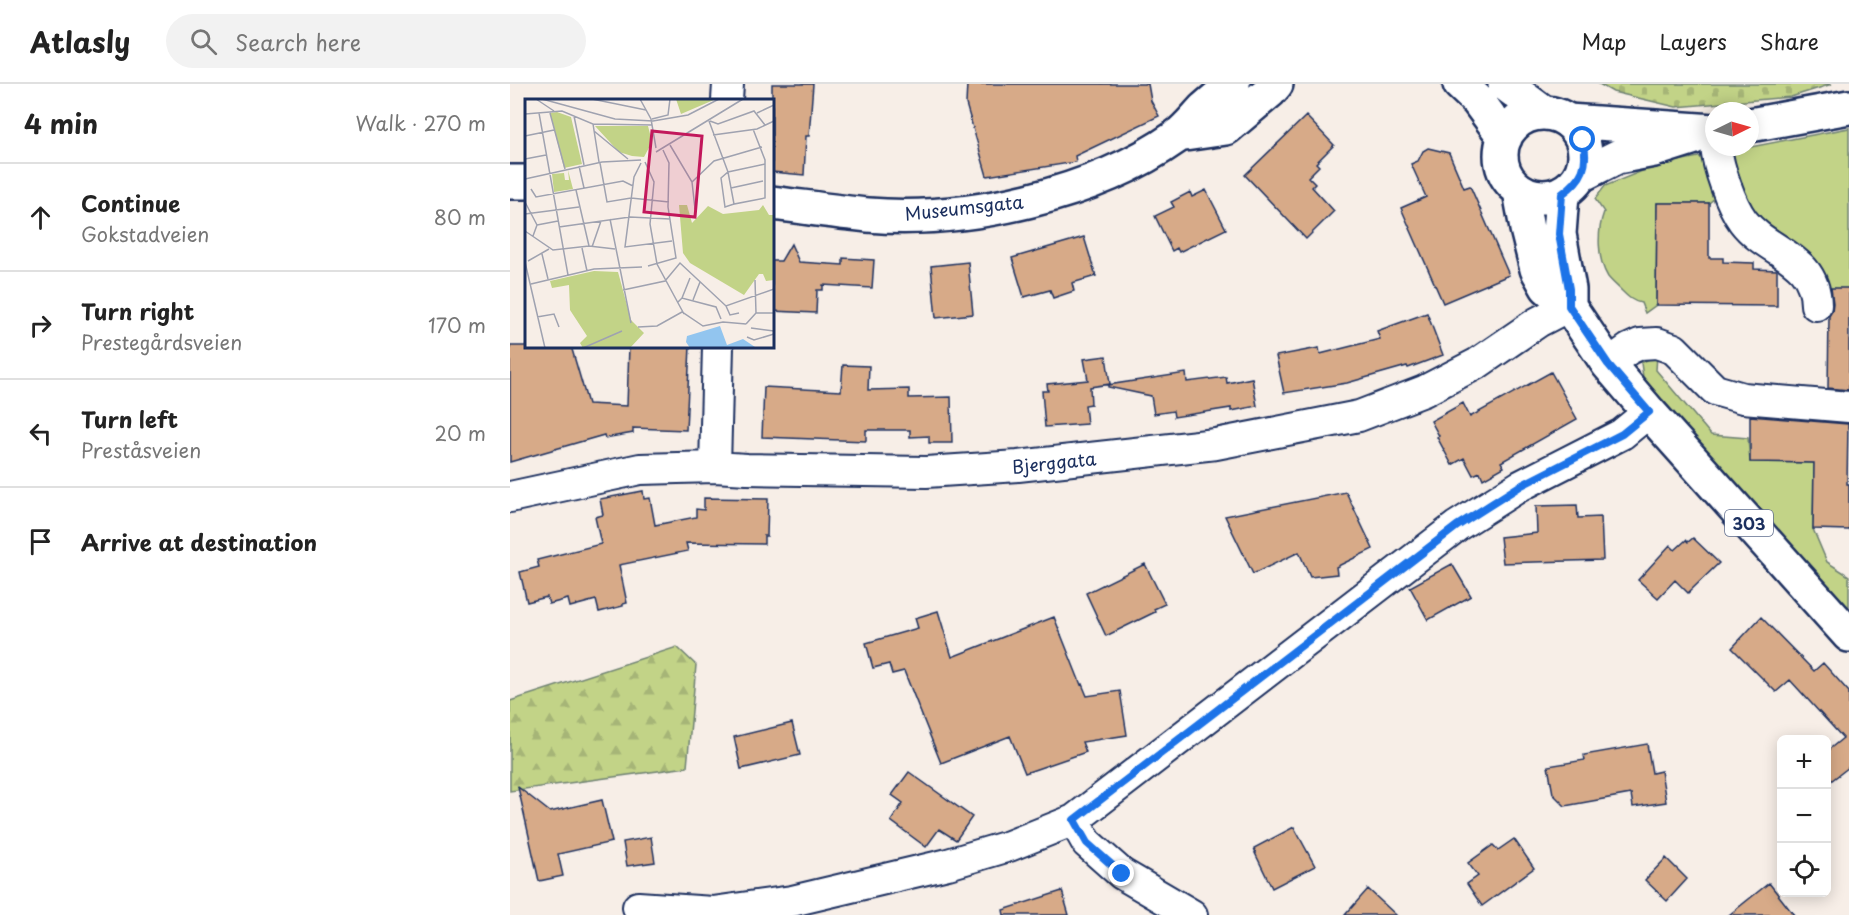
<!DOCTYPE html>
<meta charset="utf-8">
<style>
body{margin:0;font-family:"Playpen Sans",sans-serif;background:#f2f2f2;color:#222}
.controls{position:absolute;right:18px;bottom:18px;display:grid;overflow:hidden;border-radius:9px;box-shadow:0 3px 15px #0003}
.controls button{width:54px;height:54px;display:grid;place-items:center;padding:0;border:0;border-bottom:2px solid #e0e0e0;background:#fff;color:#222;font:30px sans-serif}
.compass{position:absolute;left:1195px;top:18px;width:54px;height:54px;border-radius:50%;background:#fff;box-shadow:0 3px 15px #0003;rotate:85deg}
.stop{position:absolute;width:18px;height:18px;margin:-14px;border:4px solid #1a73e8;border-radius:50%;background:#fff}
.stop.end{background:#1a73e8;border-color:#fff;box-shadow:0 2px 6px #0008}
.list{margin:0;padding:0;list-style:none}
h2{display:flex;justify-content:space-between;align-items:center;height:78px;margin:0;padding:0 24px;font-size:26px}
h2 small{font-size:20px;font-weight:400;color:#767676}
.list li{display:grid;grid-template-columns:39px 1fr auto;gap:18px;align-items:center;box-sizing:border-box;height:108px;padding:0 24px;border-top:2px solid #e0e0e0}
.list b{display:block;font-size:22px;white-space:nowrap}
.list p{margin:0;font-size:20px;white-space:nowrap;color:#767676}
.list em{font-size:20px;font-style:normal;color:#767676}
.icon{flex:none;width:33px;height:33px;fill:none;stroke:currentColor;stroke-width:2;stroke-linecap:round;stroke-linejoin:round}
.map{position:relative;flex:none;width:1339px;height:831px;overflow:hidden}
header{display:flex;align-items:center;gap:36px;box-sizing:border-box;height:84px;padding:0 30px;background:#fff;border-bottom:2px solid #e0e0e0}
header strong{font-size:28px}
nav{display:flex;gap:33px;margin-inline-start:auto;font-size:21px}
.search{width:420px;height:54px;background:#f2f2f2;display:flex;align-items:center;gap:15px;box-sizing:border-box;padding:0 21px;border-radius:33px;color:#767676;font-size:22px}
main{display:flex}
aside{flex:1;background:#fff}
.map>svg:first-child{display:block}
.green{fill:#c2d387;stroke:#6e8172;stroke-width:1.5}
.forest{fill:url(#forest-firs);stroke:#6e8172;stroke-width:1.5}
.cemetery{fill:url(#cemetery-stones);stroke:#6e8172;stroke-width:1.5}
.building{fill:#d7aa88;stroke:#1b2f5e;stroke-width:1.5}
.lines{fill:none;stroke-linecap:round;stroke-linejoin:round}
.street-casing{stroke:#1b2f5e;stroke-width:34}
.secondary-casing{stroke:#1b2f5e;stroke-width:38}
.primary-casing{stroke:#1b2f5e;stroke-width:38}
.street{stroke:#fff;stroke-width:30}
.secondary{stroke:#fff;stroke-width:33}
.primary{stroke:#fff;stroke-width:33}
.route{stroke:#1a73e8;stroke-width:8}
.labels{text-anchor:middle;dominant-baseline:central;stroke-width:5;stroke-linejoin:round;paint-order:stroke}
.shield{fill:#fff;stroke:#5f6d8e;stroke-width:1.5}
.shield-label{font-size:16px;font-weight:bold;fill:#1b2f5e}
.street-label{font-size:18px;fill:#1b2f5e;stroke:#fff}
.inset-road{fill:none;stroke:#9fa2b0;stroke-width:1.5}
.view{fill:#c2185b;fill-opacity:0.15;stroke:#c2185b;stroke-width:3}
.inset-edge{fill:none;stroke:#1b2f5e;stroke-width:3}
</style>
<header>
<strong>Atlasly</strong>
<div class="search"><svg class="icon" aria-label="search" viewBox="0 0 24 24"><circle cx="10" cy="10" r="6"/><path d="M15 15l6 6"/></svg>Search here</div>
<nav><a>Map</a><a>Layers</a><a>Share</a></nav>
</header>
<main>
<aside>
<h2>4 min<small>Walk · 270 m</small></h2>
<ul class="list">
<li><svg class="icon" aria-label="ahead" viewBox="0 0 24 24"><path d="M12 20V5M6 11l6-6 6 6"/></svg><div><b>Continue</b><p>Gokstadveien</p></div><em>80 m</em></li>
<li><svg class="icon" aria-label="right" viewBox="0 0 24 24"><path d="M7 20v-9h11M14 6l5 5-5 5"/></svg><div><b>Turn right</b><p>Prestegårdsveien</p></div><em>170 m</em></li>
<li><svg class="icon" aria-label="left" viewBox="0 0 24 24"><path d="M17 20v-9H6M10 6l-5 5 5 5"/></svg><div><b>Turn left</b><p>Preståsveien</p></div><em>20 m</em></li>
<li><svg class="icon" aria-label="arrive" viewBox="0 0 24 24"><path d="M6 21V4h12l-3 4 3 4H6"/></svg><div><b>Arrive at destination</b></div></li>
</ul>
</aside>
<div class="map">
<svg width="1339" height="831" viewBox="0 0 1339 831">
<defs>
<pattern id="forest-firs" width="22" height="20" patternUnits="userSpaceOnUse" patternTransform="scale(1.5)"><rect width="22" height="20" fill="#c2d387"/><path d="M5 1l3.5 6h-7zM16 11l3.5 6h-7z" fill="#a6b577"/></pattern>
<pattern id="cemetery-stones" width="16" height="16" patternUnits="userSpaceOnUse" patternTransform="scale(1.5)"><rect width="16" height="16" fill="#c2d387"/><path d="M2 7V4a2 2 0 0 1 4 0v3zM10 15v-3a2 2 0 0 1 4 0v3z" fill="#a6b577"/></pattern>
</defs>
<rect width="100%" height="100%" fill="#f7eee7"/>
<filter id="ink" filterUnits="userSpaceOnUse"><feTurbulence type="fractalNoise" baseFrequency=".0167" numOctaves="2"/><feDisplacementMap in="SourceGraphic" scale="12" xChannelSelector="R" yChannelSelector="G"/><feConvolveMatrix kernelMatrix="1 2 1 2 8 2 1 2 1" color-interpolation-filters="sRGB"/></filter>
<g filter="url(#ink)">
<path class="green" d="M1339 44V221H1319L1216 104 1199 119H1147L1146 221 1135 229 1131 219C1122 217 1118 213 1112 207 1107 202 1102 198 1098 193 1087 175 1087 147 1094 128L1085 115 1095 102 1147 81Z
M1147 271 1146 286 1201 351 1238 354 1240 378 1304 379 1303 445 1317 478 1339 492V524L1178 349 1133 293 1131 279Z"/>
<path class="forest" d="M167 563 186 581 177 683 0 707V617Z"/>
<path class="cemetery" d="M1089 0H1322L1281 13 1166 23 1103 8Z"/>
<path class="building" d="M262 0H303L299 52H296L294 91 262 88Z
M457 0H638L641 17 649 32 565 72 566 78 477 92 456 20Z
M796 32 824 61 806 79 809 82 798 93 805 100 802 103 824 127 796 155 735 91Z
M918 64 939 69 954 104 960 102 999 191 933 219 891 124 916 113 901 80 908 77 913 67Z
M696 106 716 145 669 168 667 164 662 167 645 132 664 123 661 118 680 108 682 113Z
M1147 119H1199V174H1213V178L1244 179V185L1267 186V222L1146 221Z
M574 153 586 192 562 199 564 207 543 214 540 206 514 213 502 174Z
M281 160 289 178 333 181V174L364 176 362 204 313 201V206H307L306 229 262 227V177H271Z
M458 178 463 230 426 234 421 182Z
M1321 204H1339V306L1318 304 1319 232 1322 227 1323 219Z
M917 229 933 271 898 284 897 282 837 299 774 309 766 272 809 264 810 270 870 255 867 247Z
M0 262H61L78 320 117 322 119 262H180L176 346 123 344V349L95 354 94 351 0 378Z
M596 272 600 300 580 303 581 320 575 321 577 340 535 343 532 307H538L537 300 578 296 574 275Z
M333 281 359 282 358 306 399 305V314L441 313 442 359H419V352L400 353V346H356V357L252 353 254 303 331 307Z
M1041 288 1067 335 991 378 994 383 973 395 970 388 963 391 954 374 942 381 927 353 929 352 921 337 953 319 960 333Z
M676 289 677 298 716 293 717 299 742 294 747 322 721 327V324L664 333 663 327 644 330 641 312 598 303V301Z
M1240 332 1338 340 1337 400H1339V446L1303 445 1304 379 1240 378Z
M133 407 134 415 140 414 145 441 186 433V425L194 426V414L258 415 257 452H254V460L176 459 178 467 109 481 117 519 113 520V522L89 528 86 516 60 523 58 515 39 520 37 513 17 518 10 488 29 483 27 476 91 460 85 433 93 431 90 415Z
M836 408 863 465 826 483 827 490 800 493 789 468 743 490 715 432Z
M1067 421 1068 434 1091 433 1093 476 993 479 990 453 1027 449 1026 422Z
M1183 454 1209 479 1178 509 1165 496 1148 514 1128 496 1160 461 1165 466 1176 456 1178 458Z
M635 480 655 520 644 525 645 528 596 552 576 509Z
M942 480 961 512 918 536 900 503Z
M428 527 442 573 544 533 571 601 572 600 577 612 610 607 617 651 572 658 576 668 515 689 500 652 431 679 394 587 382 590 379 580 363 584 356 559 408 544 405 534Z
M1251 533 1304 587 1313 579 1339 608V683L1317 700V667L1333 654 1280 596 1266 608 1222 564Z
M282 639 290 671 231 685 224 653Z
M1137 660 1142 689 1151 687 1156 718 1123 723 1121 710 1055 722 1043 710 1038 682 1075 676 1074 671Z
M399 688 462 733 446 756 429 745 416 763 381 737 393 719 382 711Z
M8 703 40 728 92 716 102 758 48 770 53 792 29 797Z
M784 743 805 782 762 804 745 769H746L744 764Z
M141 753 145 778 117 782 113 758Z
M1004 755 1024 784 972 822 957 800 968 792 958 779 983 761 988 766Z
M1156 774 1177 795 1157 817 1135 796Z
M1259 799 1284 831H1219Z
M858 805 886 831H835Z
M552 807 559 831H494L493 826Z"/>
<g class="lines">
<g class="street-casing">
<path id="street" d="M217 16 218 0
M1206 63C1208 83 1221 121 1233 137 1258 170 1305 171 1306 221
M1098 280 1119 265 1130 260 1147 259 1164 265 1205 306 1233 314 1339 323
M205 383 208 262
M0 413 130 385 205 383 237 385 416 388 508 382 706 360 849 332 914 307 968 279 1028 238 1059 222
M564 736 577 759 612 790 682 831
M128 823 203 828 282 817 438 780 499 762 564 736 947 442 1010 402 1112 350 1139 328"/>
</g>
<g class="secondary-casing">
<path id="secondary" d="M1058 37 1204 47
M1240 41 1339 23
M668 51 716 44 760 7 766 0
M1071 91 1107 73 1144 66 1182 54
M0 98H16
M262 119C294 123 326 128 358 131 457 139 584 111 666 53 677 45 686 33 695 24 704 16 714 8 723 0"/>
</g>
<g class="primary-casing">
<path id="primary" d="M950 0 968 17 995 54
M995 0 1034 29
M991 71a42 42 0 1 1 84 0a42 42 0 1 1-84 0Z
M1010 107 1017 145 1027 185 1037 203 1059 222 1098 280 1139 328 1339 551
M1052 110 1049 150 1059 205V222"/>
</g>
<use href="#street" class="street"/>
<use href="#secondary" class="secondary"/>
<use href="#primary" class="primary"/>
</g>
</g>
<g class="lines" filter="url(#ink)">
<path class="route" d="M612 790 577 759 564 736 947 442 1010 402 1112 350 1139 328 1098 280 1059 222V205L1049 150 1052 110C1073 95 1079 81 1073 56"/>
</g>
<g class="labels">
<rect class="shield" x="1215" y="426" width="48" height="26" rx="4.5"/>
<g class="shield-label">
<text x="1239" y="439">303</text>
</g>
<g class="street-label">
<text transform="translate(454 123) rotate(-6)">Museumsgata</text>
<text transform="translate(544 378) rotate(-6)">Bjerggata</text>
</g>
</g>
<g transform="translate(15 15)">
<rect width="249" height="249" fill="#f7eee7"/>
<path d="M43 71 48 90 29 93 27 75 39 74 40 81H44ZM69 172 93 173 106 221 119 234 105 249H58L55 244 62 237 45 211 44 186 27 189 25 182Z" fill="#c2d387"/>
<path d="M154 106H162L167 124 183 107 198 115 234 111 238 106 244 116H249V181L241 182 238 175H234L219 196 165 164 158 154Z" fill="#c2d387"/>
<path d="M151 0H191L156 15ZM32 13 46 18 57 65 39 69 25 14ZM70 27H123L127 43 119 58 107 57 94 53Z" fill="#c2d387"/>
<path d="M195 227 202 246 218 240 230 248 165 249 161 243 162 237Z" fill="#92c5ef"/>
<path class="inset-road" d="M11 0 29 12M17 0 90 20 128 22 163 16 194 0M67 0 121 11M115 0 126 20 131 49M14 14 43 176M25 14 40 70M232 14 249 6M0 15 37 12 68 25 74 63M49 17 59 66M127 20 143 16 145 0M184 22 203 73 209 105 240 99V61L228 30M185 22 193 25 229 12 240 26M68 25 127 26M69 32 103 60M188 36 232 30 249 22M0 37 29 31M145 46 167 83 170 110M131 53 218 0M0 60 21 56M120 63 129 83 125 125 132 165 159 215M75 64 82 103 106 99 144 103M116 64 109 78 100 148 147 142M54 67 59 89M0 80 77 63 116 61M167 83 189 62 237 48M206 89 238 82M6 90 11 98 98 82 108 87M51 91 64 147M0 103 12 126 8 137M209 105 200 108 196 79 203 73 240 65M0 115 54 108M85 120 106 224M12 126 33 122M34 128 105 118 145 120M0 132 28 151 64 147 90 150M67 148 76 122M57 149 62 172M17 155 23 180M3 162 24 150M0 163 20 249M123 167 151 159 143 108 144 64 138 51M230 181 231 214M6 185 69 170 117 168M98 191 140 182 155 164 201 207 249 190M157 199 165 179M168 201 175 183M153 203 157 199 191 208 196 220M201 207 205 216 214 214M12 218 29 215 34 228M221 225 231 214H249M113 228 132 227 157 213 178 227 198 223 221 225M226 229 249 232M222 238 229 241 249 235M58 249 97 232"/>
<path class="view" d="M127 32 177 37 170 118 119 113Z"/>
<rect width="249" height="249" class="inset-edge"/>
</g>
</svg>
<div class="controls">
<button>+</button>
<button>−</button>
<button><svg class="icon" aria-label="locate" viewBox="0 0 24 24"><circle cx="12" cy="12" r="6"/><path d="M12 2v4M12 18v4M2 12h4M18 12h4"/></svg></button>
</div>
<svg class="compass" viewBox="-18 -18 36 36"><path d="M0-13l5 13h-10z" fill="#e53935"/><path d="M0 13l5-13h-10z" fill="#767676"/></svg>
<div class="stop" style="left:1073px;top:56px"></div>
<div class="stop end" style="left:612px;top:790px"></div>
</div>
</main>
